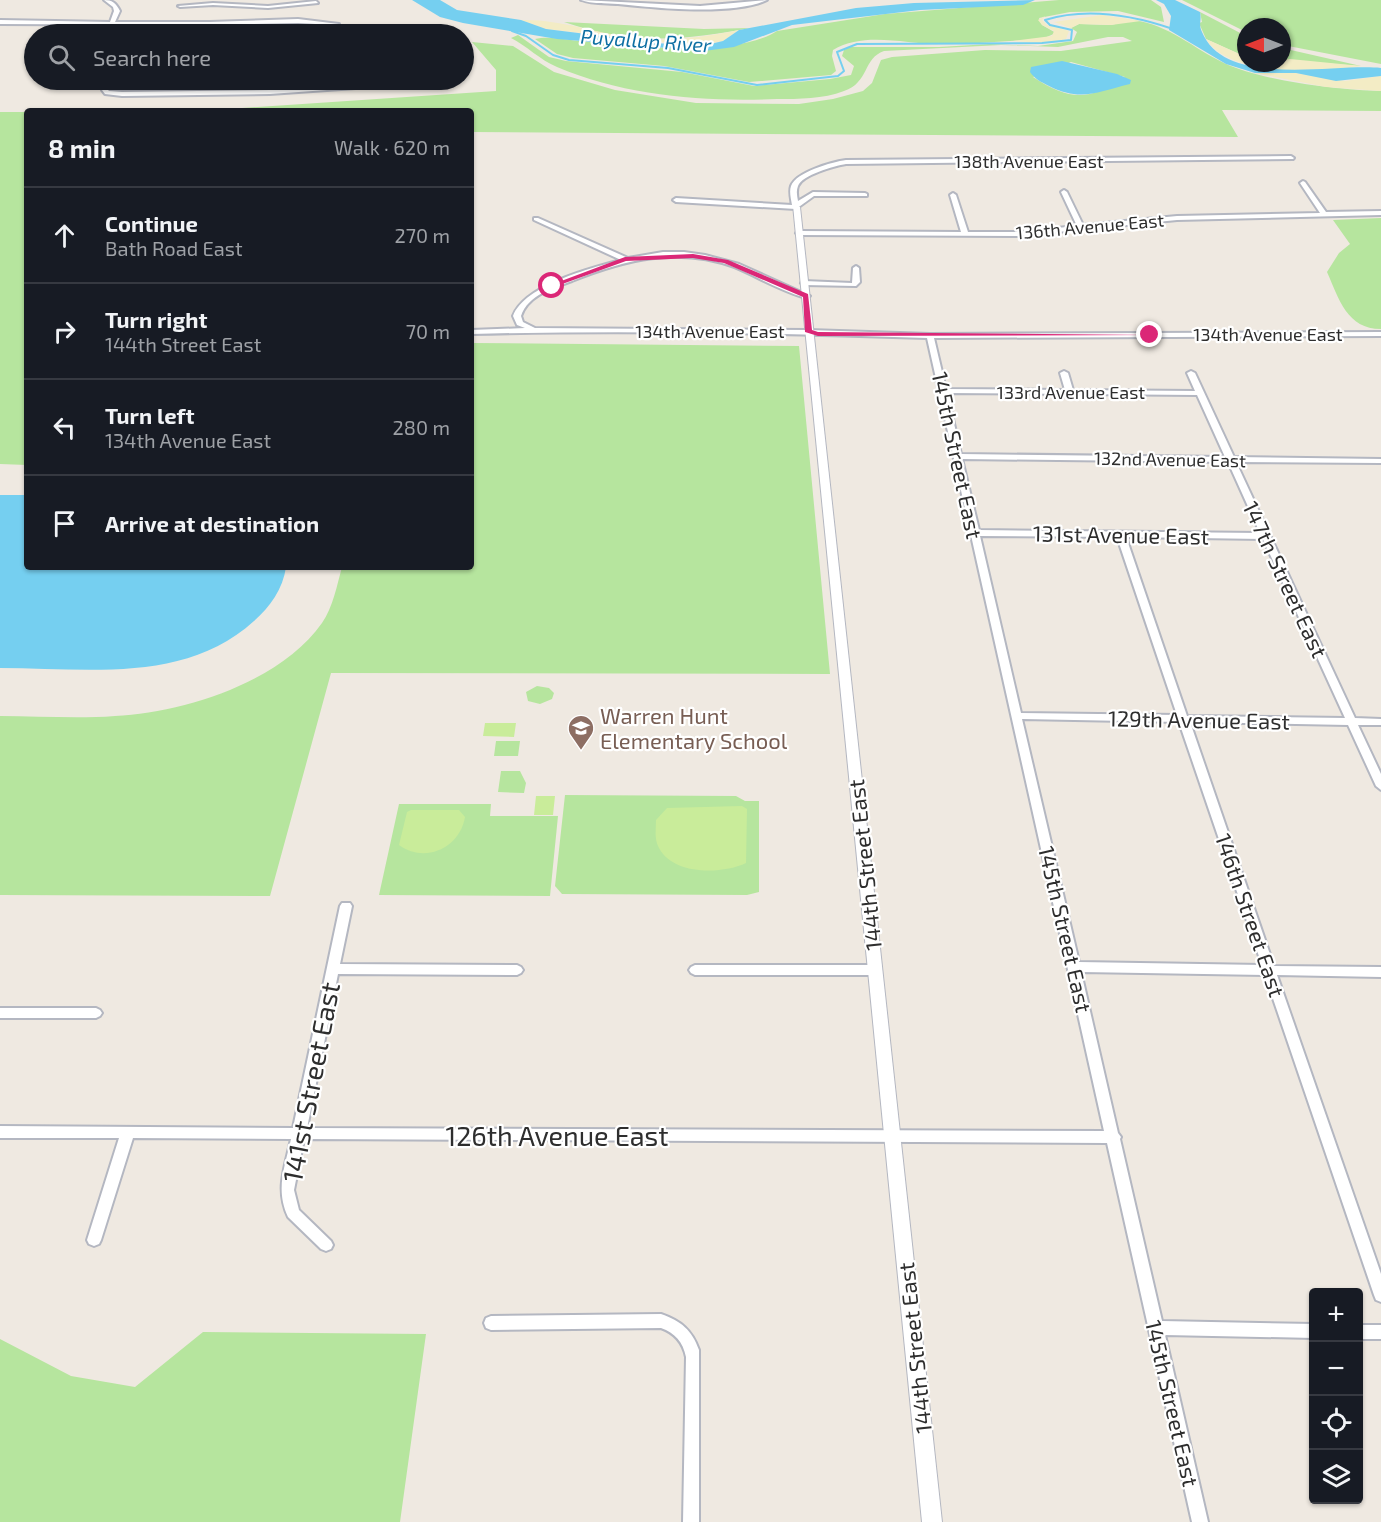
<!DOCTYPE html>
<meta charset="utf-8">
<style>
body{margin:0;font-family:"Exo 2",sans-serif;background:#20242c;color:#f1f3f6}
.controls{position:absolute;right:18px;bottom:18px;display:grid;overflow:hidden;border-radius:6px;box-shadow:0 2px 4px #0004}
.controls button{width:54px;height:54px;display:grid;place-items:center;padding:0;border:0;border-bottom:2px solid #363941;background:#171b24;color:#f1f3f6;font:30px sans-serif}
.compass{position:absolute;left:1237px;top:18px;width:54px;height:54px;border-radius:50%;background:#171b24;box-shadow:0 2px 4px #0004;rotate:270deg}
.stop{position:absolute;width:18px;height:18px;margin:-14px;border:4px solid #db2777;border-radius:50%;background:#fff}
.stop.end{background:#db2777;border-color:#fff;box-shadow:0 2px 6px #0008}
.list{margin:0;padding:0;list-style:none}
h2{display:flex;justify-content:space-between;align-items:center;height:78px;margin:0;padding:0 24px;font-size:26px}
h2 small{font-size:20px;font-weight:400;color:#9ea1a6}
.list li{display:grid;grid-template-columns:39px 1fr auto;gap:18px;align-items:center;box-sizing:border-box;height:96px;padding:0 24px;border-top:2px solid #363941}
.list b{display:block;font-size:22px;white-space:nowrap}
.list p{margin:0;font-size:20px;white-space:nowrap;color:#9ea1a6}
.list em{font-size:20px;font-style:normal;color:#9ea1a6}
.icon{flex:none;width:33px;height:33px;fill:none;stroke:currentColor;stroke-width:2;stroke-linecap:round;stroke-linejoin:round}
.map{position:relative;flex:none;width:1381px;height:1522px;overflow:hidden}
.search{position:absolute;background:#171b24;box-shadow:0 2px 4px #0004;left:24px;top:24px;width:450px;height:66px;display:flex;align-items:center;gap:15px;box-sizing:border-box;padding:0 21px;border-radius:33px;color:#9ea1a6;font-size:22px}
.panel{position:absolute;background:#171b24;box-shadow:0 2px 4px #0004;left:24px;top:108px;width:450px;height:462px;border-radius:6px}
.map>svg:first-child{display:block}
.green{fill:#b6e59e;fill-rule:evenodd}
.sand{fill:#f3ecc5}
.pitch{fill:#c9ec9a}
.water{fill:#75cff0}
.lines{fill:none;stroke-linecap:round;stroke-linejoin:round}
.stream{stroke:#75cff0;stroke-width:2}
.minor-casing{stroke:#b4b7c1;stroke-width:4}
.tertiary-casing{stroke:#b4b7c1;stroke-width:2}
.minor{fill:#fff;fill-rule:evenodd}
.tertiary{fill:#fff;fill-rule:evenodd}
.route{fill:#db2777}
.labels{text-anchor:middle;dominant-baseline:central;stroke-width:4.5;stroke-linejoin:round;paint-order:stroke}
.far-street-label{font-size:18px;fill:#2e2e2e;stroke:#fff}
.far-water-label{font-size:20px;font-style:italic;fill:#0d6fa3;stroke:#fff}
.street-label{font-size:22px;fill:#2e2e2e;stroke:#fff}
.education-label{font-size:22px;fill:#785e54;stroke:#fff;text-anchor:start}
.near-street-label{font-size:27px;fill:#2e2e2e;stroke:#fff}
</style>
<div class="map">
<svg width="1381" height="1522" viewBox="0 0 1381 1522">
<rect width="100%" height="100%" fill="#efe9e1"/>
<path class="green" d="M1059 0H1151L1161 7 1164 22 1118 11 1070 12 1039 18 1042 25 1056 33 1042 39C1008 41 973 44 939 44 905 44 864 31 833 50L832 56 836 71 831 75 749 82 664 66 573 58 557 54 535 39C550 35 573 41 590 42 638 47 737 57 777 31L885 14Z
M1182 0H1381V64L1283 45 1282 27H1246V32Z
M1200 12 1246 36V57L1206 39 1199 23 1202 22Z
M1134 20C1169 25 1193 48 1224 63 1262 81 1338 90 1381 91V111L1222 110 1238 137 471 132V111H34L242 108 496 91V70L472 42 513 46 554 72 615 90 696 103 799 104 833 99 863 91 872 83 881 60 892 57 985 50 1061 51 1132 41 1123 37H1108L1058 47 1001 45 884 51C863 58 869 83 844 91 823 99 799 99 777 99 702 102 626 96 557 67 540 60 527 46 511 38L518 35 549 57 566 61 682 72 754 86 830 79 851 75 854 66 842 56 844 50 850 47H939L990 44 1038 46 1073 41 1077 32 1071 28 1079 24 1111 25ZM1071 62 1125 77C1089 101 1070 101 1033 77Z
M564 22 704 29 750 28C683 41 630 45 564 22Z
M1282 48 1361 66 1282 60Z
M0 112H27V465L0 464Z
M1381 218V329C1347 329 1339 299 1327 272L1339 253 1350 244 1333 220Z
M471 343 799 346 830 674 331 673 270 896 0 895V716C38 716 77 719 115 716 183 713 281 682 322 623 333 607 337 585 342 567H471Z
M537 686 549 688 554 693 552 699 540 704 528 701 526 692Z
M496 741H520L518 756H494Z
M501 771H520L526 783 524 793 498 792Z
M565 795 736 796 745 801H759V892L747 895 562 894 555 886Z
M399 804H491L490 816H558L550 896 379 895Z
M203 1332 426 1334 400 1522H0V1339L71 1376 135 1387Z"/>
<path class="sand" d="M1102 15 1141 21 1111 25 1079 24 1071 28 1054 22Z
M1045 16 1042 20 1047 25 1069 31 1066 39 1047 43 1013 41 1052 36 1054 31 1042 25 1038 20Z
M521 20C560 19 595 33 634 38 670 42 704 37 739 30L723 41 696 46 546 29Z
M1206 39 1246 57V63H1282V60L1290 59 1361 66C1321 74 1230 77 1206 39Z
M1255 73H1296L1345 81 1381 76V91L1326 87Z"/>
<path class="pitch" d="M485 723H516L514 737 483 736Z
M536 796H555L553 815H534Z
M742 806 747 809 746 863C723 874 674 876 659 848 654 839 656 830 656 820L667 808Z
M411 810H459L465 817C460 848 425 864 399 845L407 812Z"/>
<path class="water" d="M412 0H440L457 10 521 20 546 29 667 44 702 46 723 41 739 30 856 8 914 3 1035 0 1023 5 920 10 792 25 734 47 704 51 557 39 463 23 440 17Z
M1156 0H1175L1200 12C1202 22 1198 23 1202 32 1225 89 1334 63 1381 68V76L1336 81 1296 73H1255L1226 64 1169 30 1171 16 1164 4Z
M1062 61 1117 74 1131 80 1130 84C1097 92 1081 102 1049 86 1041 82 1035 79 1030 72L1031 67Z
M0 495H27V567H286C283 589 270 607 254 621 185 684 87 668 0 668Z"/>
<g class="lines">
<path class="stream" d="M512 31 526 36 553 55 569 60 668 68 757 85 838 76 844 71 837 52 857 44 1042 43 1071 40 1072 30 1050 25 1045 20C1087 7 1132 15 1173 29"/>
<g class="minor-casing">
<path id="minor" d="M104 0C112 0 116 3 120 11L115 22H210L298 19 339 24 335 34H330L333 25 298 23 211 25 204 34H200L206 25 0 24V20L110 22 114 11 113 7Z
M581 0 700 6 767 0C733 16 656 8 618 4 606 3 591 4 581 0Z
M316 1 318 3 268 8 213 5 180 7 178 6 213 3 268 6Z
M110 80H115L108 90 109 91 122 92 270 90 425 80H444L441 82 270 94 122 96 105 94 102 90Z
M1291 156 1294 158 1293 159 846 164C834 166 802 175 798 186 796 191 797 196 798 201L813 192 865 193 867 194V196H814L796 209 676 202 673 200 676 198 792 205C791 199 789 192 791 186 796 172 832 162 846 160Z
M1303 181 1305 182 1326 212 1381 211V215L1177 220 1017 236 799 235 796 233 799 231 961 232 950 195 953 193 956 195 968 232H1017L1077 226 1061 192 1064 190 1067 192 1083 225 1177 216 1320 213 1300 183Z
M534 218H538L628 258 663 252H684L705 255 739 264 810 296 806 298C781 291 758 277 734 267 679 246 624 260 572 281 553 288 528 295 521 316L523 322 535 328 809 330 930 334 1381 332V336L934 338 946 389 1065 390 1060 373 1064 371 1068 373 1073 390 1195 391 1187 373 1191 371 1195 373 1234 457 1381 459V463L1236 462 1355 718 1381 719V725H1358L1381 774V790L1376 786 1348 725 1190 722 1274 966 1381 967V977L1277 975 1381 1274V1302L1376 1300 1374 1295 1265 975 1081 972 1118 1133 1121 1137 1120 1139 1162 1321 1314 1324V1338L1165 1335 1208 1522H1192L1107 1143 304 1139 294 1190 299 1210 331 1241 333 1245 331 1249 326 1251 321 1249 288 1217C275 1189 285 1167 291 1139L133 1138 101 1240 99 1244 94 1246 89 1244 87 1240 119 1138H0V1126L293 1128 340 906 342 903H350L352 906 340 964 517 965 521 967 523 970 521 973 517 975 338 974 307 1128 1104 1131 927 338C775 333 623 330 471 334V330L525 328 517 325 513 316C525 285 591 268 621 260L534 220ZM947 393 1197 395 1225 457 961 454ZM962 459 1228 462 1260 533 979 530ZM980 536 1117 537 1177 715 1021 713ZM1126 537 1263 539 1345 718 1187 716ZM1022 719 1179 722 1262 965 1079 962Z
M856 266 859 268 860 282 856 286 804 285 801 283 804 281 852 283 853 268Z
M695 965H875L879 967 881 970 879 973 875 975H695L691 973 689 970 691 967Z
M0 1008H96L100 1010 102 1013 100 1016 96 1018H0Z
M661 1314C681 1321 692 1330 699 1350V1522H683L686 1357C683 1342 675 1333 661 1328L491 1330 486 1328 484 1323 486 1318 491 1316Z
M1358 1325H1381V1339H1358Z"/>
</g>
<g class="tertiary-casing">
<path id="tertiary" d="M793 205 800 207 942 1522H922Z"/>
</g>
<use href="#minor" class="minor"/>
<use href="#tertiary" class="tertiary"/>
</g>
<path class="route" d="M693 254 728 260 808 294 812 330 818 332 1154 335 818 336 805 332 803 297 724 263 693 258 626 261 554 287 548 286 625 257Z"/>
<defs>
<g id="school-pin" transform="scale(1.35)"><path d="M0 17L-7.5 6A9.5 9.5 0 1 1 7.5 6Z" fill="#8d6e63" stroke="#fff"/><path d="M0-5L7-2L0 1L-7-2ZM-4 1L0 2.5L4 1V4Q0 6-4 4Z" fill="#fff"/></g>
</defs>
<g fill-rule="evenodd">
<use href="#school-pin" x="581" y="728"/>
</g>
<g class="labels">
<g class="far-street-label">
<text x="1029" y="161">138th Avenue East</text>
<text transform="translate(1090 226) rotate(-5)">136th Avenue East</text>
<text x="710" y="331">134th Avenue East</text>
<text x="1268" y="334">134th Avenue East</text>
<text x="1071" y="392">133rd Avenue East</text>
<text transform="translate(1170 459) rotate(1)">132nd Avenue East</text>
</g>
<g class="far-water-label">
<text transform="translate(646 40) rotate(4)">Puyallup River</text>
</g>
<g class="street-label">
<text transform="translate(958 455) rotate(78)">145th Street East</text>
<text transform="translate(1121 534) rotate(1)">131st Avenue East</text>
<text transform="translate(1286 579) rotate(65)">147th Street East</text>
<text transform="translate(1199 719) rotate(1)">129th Avenue East</text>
<text transform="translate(864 865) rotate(-96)">144th Street East</text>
<text transform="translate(1251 915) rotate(71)">146th Street East</text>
<text transform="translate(1066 929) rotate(77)">145th Street East</text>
<text transform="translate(914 1348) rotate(-96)">144th Street East</text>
<text transform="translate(1173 1403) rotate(77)">145th Street East</text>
</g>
<g class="education-label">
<text x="600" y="715">Warren Hunt<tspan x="600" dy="25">Elementary School</tspan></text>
</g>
<g class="near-street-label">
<text transform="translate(310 1082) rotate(-79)">141st Street East</text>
<text x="557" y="1135">126th Avenue East</text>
</g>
</g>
</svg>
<div class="controls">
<button>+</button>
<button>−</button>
<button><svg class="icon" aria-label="locate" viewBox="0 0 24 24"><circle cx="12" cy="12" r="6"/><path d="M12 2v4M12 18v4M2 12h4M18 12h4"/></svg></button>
<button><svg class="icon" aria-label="layers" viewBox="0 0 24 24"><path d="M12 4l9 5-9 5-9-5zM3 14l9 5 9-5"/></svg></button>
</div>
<svg class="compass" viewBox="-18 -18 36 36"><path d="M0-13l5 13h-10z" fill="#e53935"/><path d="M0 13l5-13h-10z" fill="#9ea1a6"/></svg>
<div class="stop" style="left:552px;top:286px"></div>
<div class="stop end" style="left:1150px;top:335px"></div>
<div class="search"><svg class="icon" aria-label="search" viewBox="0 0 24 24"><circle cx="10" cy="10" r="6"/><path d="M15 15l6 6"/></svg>Search here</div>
<section class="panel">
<h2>8 min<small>Walk · 620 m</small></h2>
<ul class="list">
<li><svg class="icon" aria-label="ahead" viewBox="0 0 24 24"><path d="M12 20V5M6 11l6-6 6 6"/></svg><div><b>Continue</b><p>Bath Road East</p></div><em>270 m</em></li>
<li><svg class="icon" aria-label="right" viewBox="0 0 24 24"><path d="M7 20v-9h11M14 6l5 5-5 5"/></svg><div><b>Turn right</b><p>144th Street East</p></div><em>70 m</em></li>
<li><svg class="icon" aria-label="left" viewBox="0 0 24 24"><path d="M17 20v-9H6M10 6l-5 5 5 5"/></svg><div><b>Turn left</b><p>134th Avenue East</p></div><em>280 m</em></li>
<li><svg class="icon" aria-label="arrive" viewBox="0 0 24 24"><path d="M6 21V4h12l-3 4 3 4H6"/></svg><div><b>Arrive at destination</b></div></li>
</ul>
</section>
</div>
